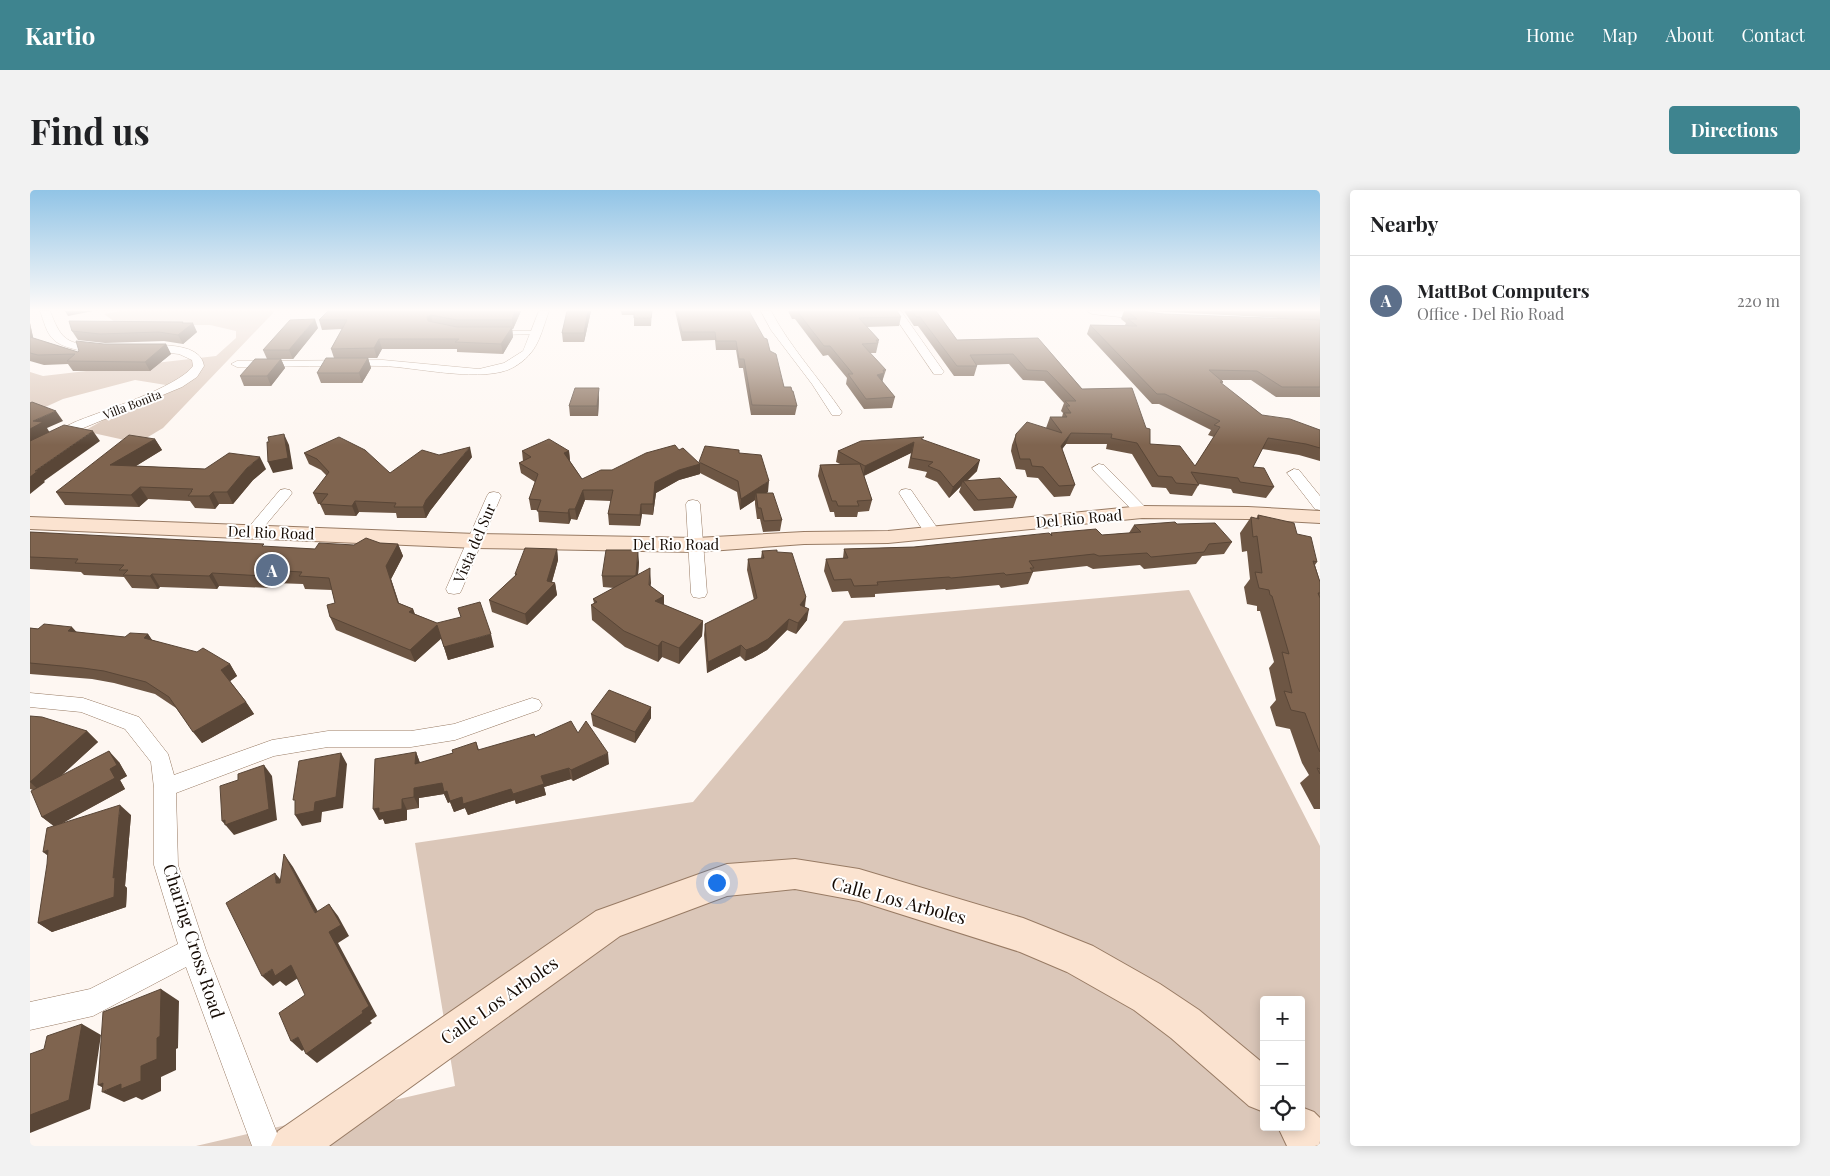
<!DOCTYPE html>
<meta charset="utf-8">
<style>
body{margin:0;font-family:"Playfair Display",serif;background:#f2f2f2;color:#202124}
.controls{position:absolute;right:15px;bottom:15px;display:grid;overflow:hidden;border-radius:5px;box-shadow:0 2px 12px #0003}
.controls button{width:45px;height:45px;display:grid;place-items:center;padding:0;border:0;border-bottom:1px solid #e0e0e0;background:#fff;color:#202124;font:25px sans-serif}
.you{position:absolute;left:686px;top:692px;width:18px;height:18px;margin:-12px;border:4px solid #fff;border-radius:50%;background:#1a73e8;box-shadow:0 0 0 8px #1a73e833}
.badge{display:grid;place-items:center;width:32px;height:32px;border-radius:50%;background:#3e848f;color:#fff;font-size:16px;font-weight:700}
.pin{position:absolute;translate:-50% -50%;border:2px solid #fff;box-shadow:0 1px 5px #0006}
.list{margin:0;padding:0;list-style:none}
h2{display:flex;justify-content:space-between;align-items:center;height:65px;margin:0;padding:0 20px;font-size:21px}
h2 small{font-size:16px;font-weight:400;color:#757577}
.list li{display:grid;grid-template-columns:32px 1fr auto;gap:15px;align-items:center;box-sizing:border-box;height:90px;padding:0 20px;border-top:1px solid #e0e0e0}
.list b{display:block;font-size:19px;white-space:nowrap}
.list p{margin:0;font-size:16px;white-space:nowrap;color:#757577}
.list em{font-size:16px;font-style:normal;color:#757577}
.icon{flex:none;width:28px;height:28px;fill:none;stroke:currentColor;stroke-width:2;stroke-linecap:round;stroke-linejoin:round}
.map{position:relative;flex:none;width:1290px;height:956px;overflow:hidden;border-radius:5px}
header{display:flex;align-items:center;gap:30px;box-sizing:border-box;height:70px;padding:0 25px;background:#3e848f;color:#fff}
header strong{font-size:24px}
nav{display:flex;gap:28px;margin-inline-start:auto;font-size:18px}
.intro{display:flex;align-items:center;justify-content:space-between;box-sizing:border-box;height:120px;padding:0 30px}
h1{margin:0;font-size:35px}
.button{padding:12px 22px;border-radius:5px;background:#3e848f;color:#fff;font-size:18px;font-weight:700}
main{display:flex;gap:30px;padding:0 30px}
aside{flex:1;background:#fff;border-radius:5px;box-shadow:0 2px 12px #0003}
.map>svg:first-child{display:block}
.green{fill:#dbc7b9;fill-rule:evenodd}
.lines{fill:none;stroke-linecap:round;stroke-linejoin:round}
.lane-casing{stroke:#987b64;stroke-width:1}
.street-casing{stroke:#987b64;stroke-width:1}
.secondary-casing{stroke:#987b64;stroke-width:2}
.lane{fill:#fff;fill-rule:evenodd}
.street{fill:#fff;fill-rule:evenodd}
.secondary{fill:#fbe3d0;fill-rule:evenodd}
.wall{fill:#6d5644}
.shaded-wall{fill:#594637}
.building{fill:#7f644f;stroke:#594637}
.labels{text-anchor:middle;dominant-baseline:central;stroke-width:4;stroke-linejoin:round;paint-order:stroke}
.far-street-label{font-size:12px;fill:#150b04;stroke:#fff}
.street-label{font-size:15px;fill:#150b04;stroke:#fff}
.near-street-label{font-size:18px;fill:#150b04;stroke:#fff}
</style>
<header>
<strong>Kartio</strong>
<nav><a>Home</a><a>Map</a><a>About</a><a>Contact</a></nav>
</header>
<div class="intro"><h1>Find us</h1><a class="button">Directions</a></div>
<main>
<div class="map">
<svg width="1290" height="956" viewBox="0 0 1290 956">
<rect width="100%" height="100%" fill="#fef7f2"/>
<path class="green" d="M90 121H245L133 238 108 253 54 241 136 195 105 190 33 209 0 224V182L13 186 186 166 206 148V141L180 135H89L74 124Z
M1159 400 1290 656V956H166L425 896 385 653 663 612 814 431ZM1234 810H1271V937H1234Z"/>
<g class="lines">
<g class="lane-casing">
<path id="lane" d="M506 141 508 142V144L469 145 466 143 469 141Z"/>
</g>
<g class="street-casing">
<path id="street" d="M10 121H20C30 146 34 154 63 155 68 155 73 154 77 158 68 166 33 159 24 150 16 143 14 131 10 121Z
M509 121H519C510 146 508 163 484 177 455 194 386 177 352 176 304 175 255 177 207 177L201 174 207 171 353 170 449 179 474 173 493 161Z
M731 121H741C760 157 789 188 812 222L810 225H802L782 194 741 140Z
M861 121H871L914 182 912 184H904Z
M1057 121C1072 121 1112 118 1123 127L1118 130 1062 124Z
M114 155C132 155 171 153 174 176L167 187 152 197 51 239 0 264V255C15 247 30 239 45 232 74 220 147 198 163 176L162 170 149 164 110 160 109 158Z
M1069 274 1074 275 1117 319 1119 322 1117 325H1107L1064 281 1062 278Z
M1264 279 1269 280 1290 306V320L1285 319 1257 283Z
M255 299 260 300 262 303 260 306 228 344H218L215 341 218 338 250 300Z
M876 299 881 300 910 342 907 345H897L894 342 869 303 871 300Z
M464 302 469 303 471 306 432 399 430 403 424 404 418 403 416 399 457 306 459 303Z
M663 310 668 311 670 314 677 403 675 407 669 408 663 407 661 403 656 314 658 311Z
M0 503 53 508 109 527 138 564 144 585 242 550 298 541H381L424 534 502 508 509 510 512 515 509 520 425 550 381 557H298L244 566 146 603 148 675 176 760 252 956H222L156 777 63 826 0 840V812L60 799 148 754 124 675V598L121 572 95 539 51 522 0 517Z"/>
</g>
<g class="secondary-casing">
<path id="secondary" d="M1112 316 1218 317 1290 321V333L1218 329 1112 328 858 353 774 354 666 362 446 358 0 339V327L446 344 666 348 774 342 858 341Z
M765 669 829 679 993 728 1063 756 1130 794 1169 820 1234 874V922L1219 916 1141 848 1104 820 1037 782 990 762 829 711 765 699 697 706 590 746 299 956H241L248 941 566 721 697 674Z
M1271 917 1284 922 1290 928V956H1257L1248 937H1271Z"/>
</g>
<use href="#lane" class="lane"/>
<use href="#street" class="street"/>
<use href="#secondary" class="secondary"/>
</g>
<path class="wall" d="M298 121H491L483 139H482L483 147 473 164 427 162V159H352L347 168H338L341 178 332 193H291L287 183 304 168 301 159 312 139 292 140 289 130Z
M561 121 554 152H533L532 143Z
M591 121H622L621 136H604V125H592Z
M645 121H720V123L740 161 754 197 767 216 765 225H721L713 178H709L706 160H686L685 150 652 151Z
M758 121H867L871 127 869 136 837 137 849 150 846 163H840L856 180 852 192 865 207 862 218 834 219 816 194 817 188 798 165 793 166 765 129H762Z
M874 121H906L927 150 1008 148 1052 199 1120 254 1165 276 1184 247 1178 245 1181 240 1129 214H1122L1057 144 1060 135H1095L1096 133 1091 129 1094 121H1111L1134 124 1268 129 1120 121H1290V207H1246L1221 190H1192L1193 192 1192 194 1232 225 1290 240V271L1269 265 1232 259 1223 277 1244 297 1236 308 1203 303 1201 299 1169 294 1162 306 1140 304 1136 298 1122 297 1102 264 1076 259 1077 254H1036L1032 259 1045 295 1040 306 1024 307 1008 288 997 287 995 280 986 279 981 261 982 255 986 244 1016 238 1020 227H1032L1033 223 1031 221 1034 213 1014 191 993 190 979 174 946 175 947 176 944 186H924L888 136H884Z
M0 133 3 148 48 162 74 154H136L141 164 120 181H43L38 174 14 175 0 171Z
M154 133 167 142 153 154 134 151 75 153 48 150 42 141Z
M288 138 263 169H251L255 178 241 196H214L210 186 237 169 233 160Z
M569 208 568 226H540L539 216Z
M125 249 132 260 106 276 175 279H236L223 290 203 314H189L185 319 165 318 160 311 118 309 109 317 35 315 26 302Z
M893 250 947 281 937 291 987 307 983 318 944 321 929 302 931 296 919 308 907 292 895 287 897 282 878 278 881 263 834 286 842 310 839 321 828 322 827 327H805L804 322H800L788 286 790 275 810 274 806 272 808 261Z
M649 260 669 273 709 263 738 302 736 303 752 330 750 341 733 342 730 329H727L725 314V310L710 320 707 302 670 283V284L649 290 626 303 623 325 612 324 610 336 579 335 578 324 581 311 555 310 547 330 541 329 539 334 509 332 508 320H501L499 309 505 292 491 283 489 273 493 271 492 261H539L540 271 552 289Z
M274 263 360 283 409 265 442 267 400 321 396 328H367L366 323 329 322 326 326 295 325 290 314H288L283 303 297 286 291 280 279 274Z
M1228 325 1267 344 1287 372 1285 375 1290 392V619H1284L1270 593 1279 585 1272 573 1260 539 1246 536 1240 517 1246 510 1239 478 1244 472 1230 421H1227V416L1217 414 1214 397 1220 389 1217 361 1212 362 1210 343 1221 327 1226 329Z
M1147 334 1202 352 1194 364 1172 366 1166 374 1114 379 1110 375 1063 379 1057 376 1003 382 998 394 971 398 969 395 916 400 915 399 845 404V407L821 408 818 401 802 402 794 381 796 369 813 368 814 359 884 357 1021 344V343L1072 345 1099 343 1104 335Z
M0 342 235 357 285 359 350 353 368 354 373 366 361 389 369 413 383 419 385 424 464 457 418 470 411 448 385 472 306 440 300 427 305 413 302 400 275 399 273 394 244 393 240 398 189 396 187 399 130 397 128 399 102 398 94 387 54 385 51 382 0 379Z
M527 359 528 370 522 392 525 393 527 405 497 435 462 422 459 410 485 386V384Z
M732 361 747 362 776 407 775 417 777 430 766 444 757 440 737 460 723 468 715 471 710 466 677 483 674 445 675 434 724 410 717 380 718 369 731 368Z
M609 372 608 384 620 396 634 406V415L673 431 672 446 649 474 632 467 628 472 595 457 562 430 561 415 564 413 563 409 584 398 573 397 572 386Z
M0 438 46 442 95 447 118 444 122 450 200 474 207 486 200 491 216 512 224 524 172 553 146 518 125 504 84 493 62 489 0 484Z
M621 517V528L605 553 563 536 561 524Z
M0 526 57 541 68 552 31 586 89 572 97 586 90 590 95 599 31 634 101 625 95 696 97 698 96 717 22 742 8 733 24 636 12 627 3 600 0 599Z
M548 543 579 574 543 591 541 589 514 597 516 605 486 614 485 610 438 625 435 618 424 622 420 612 418 613 414 604 389 608V618L377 620V630L355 634 353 629 349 630 386 562 390 573 423 563 446 552 449 560 505 547Z"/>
<path class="shaded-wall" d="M35 121H63L38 126Z
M485 121H491L483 139 482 130Z
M558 121H561L554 152V143Z
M401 125 403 134 399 136 397 127Z
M285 129 288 138 263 169 259 160Z
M153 132 156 138 163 133 167 142 153 154 148 145 152 133Z
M0 133 5 156 0 148Z
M482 137 483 147 473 164 471 154Z
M349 149 352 159 347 168 344 158Z
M136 154 141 164 120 181 115 172Z
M338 168 341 178 332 193 329 183Z
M251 169 255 178 241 196 237 186Z
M854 183 852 193 847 185Z
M569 198V208L568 226 567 216Z
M26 221 33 231 17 238 20 243 0 253V239L3 231Z
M63 241 70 251 14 291 15 292 0 304V287L5 281Z
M1041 243 1036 254 1026 267 1031 256Z
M254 244 259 255 263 279 243 283 238 272Z
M125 249 132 260 88 287 80 275Z
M884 252 881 263 833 286 835 276Z
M440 257 442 267 400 321 396 328 393 317 396 310Z
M539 261 540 271 535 273 534 263Z
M230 267 236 279 223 290 203 314 197 302 217 278Z
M950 270 947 281 934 293 933 291 931 296 919 308 923 297Z
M670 274V284L649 290 626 303 623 325V314L625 292 649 280Z
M739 291 738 302 727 309 726 303 725 310 710 320 711 309Z
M110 297 118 309 109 317 101 305Z
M553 300 555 310 547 330 545 319Z
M183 302 189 314 185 319 179 306Z
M325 311 329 322 326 326 322 316Z
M611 314 612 324 610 336V325Z
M539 319 541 329 539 334 538 323Z
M368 354 373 366 361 389 373 426 356 376Z
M527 359 528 370 520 398 525 393 527 405 497 435 495 424 517 391Z
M608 360 609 372 607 398 606 386Z
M620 378 621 393 619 410V395Z
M237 380 244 393 240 398 233 386Z
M182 383 189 396 187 399 179 386Z
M122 384 130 397 128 399 120 386Z
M634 406V421L625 411Z
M776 407 774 418 770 415Z
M383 419 387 432 379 422Z
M779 419 777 430 766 444 768 433Z
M759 429 757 440 737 460 723 468 715 471 716 460Z
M673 431 672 446 649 474V458Z
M407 435 412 448 385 472 380 460Z
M42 437 52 448 38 441Z
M118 444 126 456 114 448Z
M461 444 464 457 418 470 414 457Z
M632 451V467L628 472V456Z
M711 455 710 466 677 483 678 472Z
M200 474 207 486 199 492 191 480Z
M216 512 224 524 172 553 163 542Z
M621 517V528L605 553V542Z
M57 541 68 552 12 603 0 592Z
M79 561 89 572 97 586 90 590 95 599 25 637 12 627Z
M386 562 390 573 385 574Z
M311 563 317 574 313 618 292 622 291 632 272 636 265 625 285 612Z
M578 563 579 574 543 591 541 580Z
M234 575 242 586 247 630 204 645 192 631Z
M539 578 541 589 514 597 516 605 486 614 483 604 511 586Z
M412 593 417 601 432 607 481 599 485 610 438 625 435 618 424 622 420 612 418 613 414 604 389 608V618L384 607V598Z
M372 609 377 620V630L355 634 353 629 349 630 343 619Z
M90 615 101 625 95 696 97 698 96 717 22 742 8 733 83 688Z
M18 660 26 672 13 662Z
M254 664 263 677 295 734 285 723Z
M245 683 255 695 246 693Z
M299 714 308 726 319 746 308 753 347 826 340 831 342 833 287 873 276 864 299 742Z
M261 775 271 786 256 796 250 791 243 796 232 786 242 779Z
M131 799 149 811 148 858 146 859V880L131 887V901L112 910 106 907 94 912 72 902 77 900 68 895 111 876 127 848Z
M52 834 71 845 60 919 0 943V925Z
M268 847 279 856 272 861 261 851Z"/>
<path class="building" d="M298 121H485L482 130H427L401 125 397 127 398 131 427 137H482L471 154 425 152 429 149H349L344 158 301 159 317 130H289Z
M537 121H558L554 143H532Z
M604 121H622L621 128H604Z
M647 121H719L734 148 737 149 740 161 746 164 754 197H761L762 201H763L767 216 722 215 714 169H709L706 151H686L685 142H652Z
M767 121H867L871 127 829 128 849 150H846L848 153 832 154 856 180H853L854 183 847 185 865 207 836 209 818 184H823L800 156H794Z
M882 121H906L927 150 1008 148 1052 199 1102 198 1116 238 1120 239V254L1150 256 1165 276 1190 237 1184 235 1190 231 1135 204H1127L1060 135 1107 136 1098 129H1107L1097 121H1111L1134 124 1290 130V197H1252L1227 181 1179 180 1193 192H1190L1232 225 1260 229 1290 240V258L1276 254 1238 248 1223 277 1234 278 1244 297 1210 292 1208 288 1161 282 1169 295 1146 293 1142 287 1128 286 1107 253 1081 248 1082 244 1041 243 1031 256 1045 295 1029 296 1013 277 1002 276 1000 269H990L985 250 986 244 997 232 1032 243 1020 227H1037L1034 223H1041L1036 216H1040L1035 211H1046L1017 181 997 180 983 164 940 165 947 176H927L890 127H886Z
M285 129 259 160H233L260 130Z
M39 131 153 132 152 133H163L148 145 129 142 70 144 42 141Z
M0 147 48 162 49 161 46 151 74 154H136L115 172 37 171 45 164 8 165 0 163Z
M296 168H338L329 183H287Z
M225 169H251L237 186H210Z
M545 198H569L567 216H539Z
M2 212 26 221 3 231 13 232 0 239V213Z
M34 235 63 241 5 281H8L0 287V251Z
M254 244 258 268 238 272 237 252H239L238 247Z
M99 245 125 249 80 275 175 279 199 263 230 267 217 278 197 302H183L179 306H158L162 301H161L163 299 110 297 101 305 26 302Z
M309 247 335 260 360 283 392 260 409 265 440 257 396 310 393 317H364L366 313 325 311 322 316 290 314 298 304 283 303 299 282 287 269 274 263Z
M894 247 891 249 950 270 923 297 910 281 898 276 903 272 881 268 884 252 835 276 808 261 831 251Z
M519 249 539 261 534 263 552 289 571 280H582L616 263 645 255 649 260 653 258 670 274 649 280 625 292 623 314H611L610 325 578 324 583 300H553L545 319H539L538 323 507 321 511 310 499 309 508 284 489 273 501 267 492 261Z
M675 256 709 260V263L731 265 739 291 711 309 708 291 669 272Z
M830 274 842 310 827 311 829 316H808L806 311H802L790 275Z
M970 288 987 307 948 310 933 291Z
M726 303H743L752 330 734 331 731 318H728Z
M1228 325 1264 333 1267 344 1281 347 1287 372 1283 371 1290 392V403H1288L1290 408V562L1288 558 1275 523 1261 520 1254 501 1262 503 1252 462 1259 464 1242 406 1240 405 1239 400 1229 398 1225 382 1232 383 1227 346 1223 347 1221 327 1229 329Z
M1145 332 1147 334 1185 333 1202 352 1179 354 1174 362 1121 367 1117 363 1069 366 1064 364 999 371 1004 378H1000L1003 382 976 385 974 383 921 388 919 387 847 392 848 395 824 396 821 389 804 390 796 369 818 368 814 359 884 357 1019 343 1022 346 1021 343 1066 339 1072 345 1111 342 1104 335Z
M0 342 234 354 232 356 285 359 289 353 324 355 336 348 350 353 368 354 356 376 368 413 383 419 379 422 407 433 431 427 428 418 450 412 461 444 414 457 407 435 380 460 300 427 297 415 305 413 299 388 269 386 272 382 237 380 233 386 182 383 179 386 122 384 120 386 93 385 98 380H89L94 375 45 373 48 369 0 367Z
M495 358 527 359 517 391 525 393 495 424 459 410 487 384H485Z
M576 360H608L606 385 604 386H572Z
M747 360V362L762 363 776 407 770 415 779 419 768 433 759 429 738 449 724 457 716 460 711 455 678 472 675 434 727 408 718 369 734 368 732 361Z
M620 378 619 395 634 406 625 411 673 431 649 458 632 451 628 456 594 441 561 415 567 412 563 409Z
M14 434 42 437 38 441 56 443 95 447 100 443 118 444 114 448 167 462 173 458 200 474 191 480 216 512 163 542 139 507 116 492 74 481 53 478 0 473V438L8 439Z
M579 500 621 517 605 542 561 524Z
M0 526 12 527 57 541 0 592Z
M541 531 548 543 556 531 578 563 541 580 539 578 511 586 514 594 483 604 481 599 433 614 432 607 420 611 417 601 414 602 412 593 384 598V607L372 609V619L349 623V618L343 619 345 569 386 562 385 574 423 563 422 560 446 552 448 560 504 544 505 547Z
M79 561 87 575 80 579 85 588 12 627 1 601Z
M311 563 306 607 285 612 284 621 265 625V610H263L269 571Z
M234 575 239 619 195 635V630L192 631 190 596 208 590V584Z
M1287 578 1290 579V584Z
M90 615 83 688 85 687 84 707 8 733 17 674 18 660 13 662 17 638Z
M254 664 285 723 299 714 311 735 299 742 339 816 332 821 333 823 276 864 268 847 261 851 249 823 275 805 261 775 245 786 242 779 232 786 196 713 245 683 246 693H250Z
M131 799 130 846 127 848V869L111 876V891L91 899V894L72 902 73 893 68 895 73 822Z
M52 834 39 910 0 925V864L14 859 17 846Z"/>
<linearGradient id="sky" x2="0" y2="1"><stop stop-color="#91c4e6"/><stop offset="0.47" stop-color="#fffbf9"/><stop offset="1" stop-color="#fffbf9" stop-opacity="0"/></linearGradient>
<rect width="1290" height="255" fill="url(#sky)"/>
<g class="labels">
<g class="far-street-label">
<text transform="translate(102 214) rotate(-21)">Villa Bonita</text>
</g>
<g class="street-label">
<text transform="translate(1049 328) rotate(-5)">Del Rio Road</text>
<text transform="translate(241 342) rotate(2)">Del Rio Road</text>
<text transform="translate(444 353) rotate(-67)">Vista del Sur</text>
<text x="646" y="354">Del Rio Road</text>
</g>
<g class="near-street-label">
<text transform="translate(869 710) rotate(15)">Calle Los Arboles</text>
<text transform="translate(164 751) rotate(72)">Charing Cross Road</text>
<text transform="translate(469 810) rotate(-35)">Calle Los Arboles</text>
</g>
</g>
</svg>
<div class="controls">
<button>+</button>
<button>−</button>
<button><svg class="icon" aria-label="locate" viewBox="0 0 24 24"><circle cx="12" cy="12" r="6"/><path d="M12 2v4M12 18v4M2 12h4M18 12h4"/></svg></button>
</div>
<div class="you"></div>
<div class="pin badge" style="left:242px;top:380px;background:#5c6f8a">A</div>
</div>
<aside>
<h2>Nearby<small></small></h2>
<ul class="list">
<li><span class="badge" style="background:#5c6f8a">A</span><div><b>MattBot Computers</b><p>Office · Del Rio Road</p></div><em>220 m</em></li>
</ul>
</aside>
</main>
